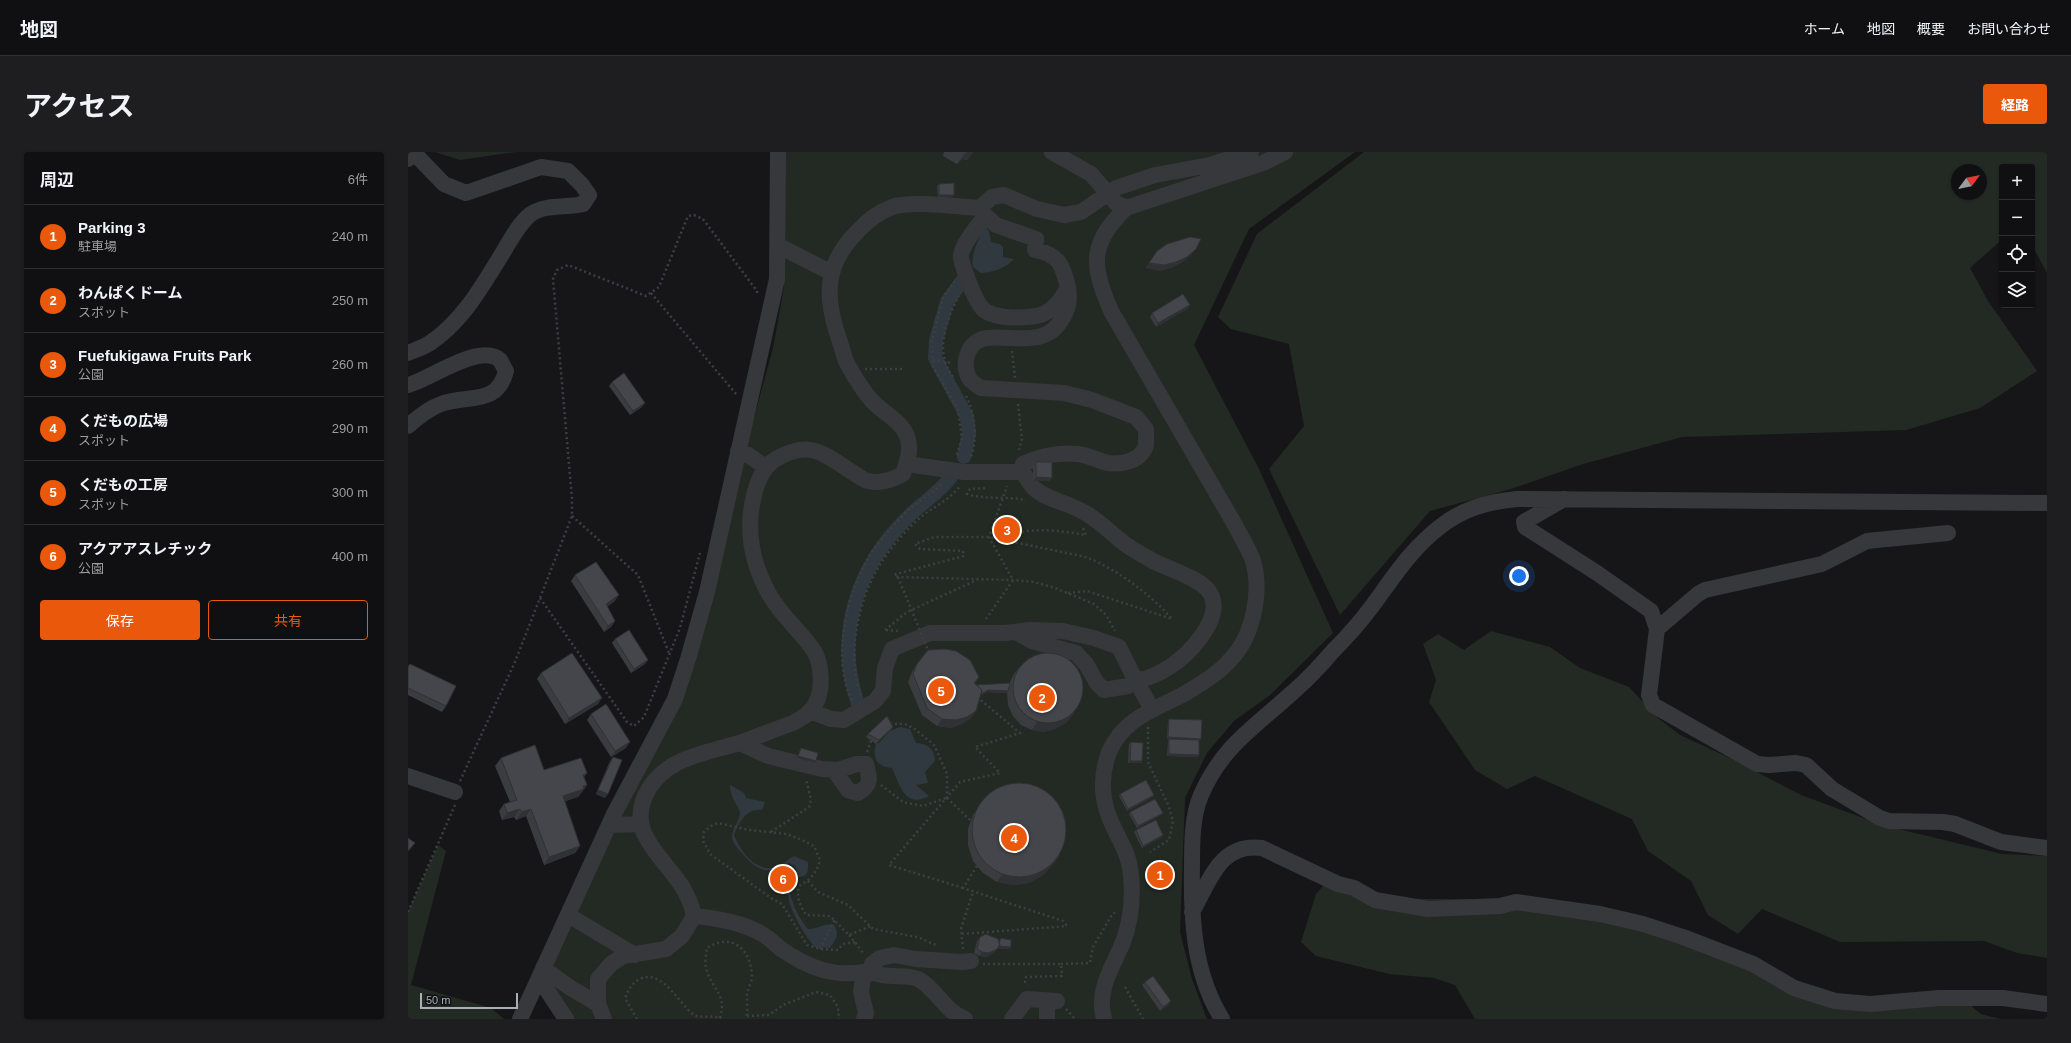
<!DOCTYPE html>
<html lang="ja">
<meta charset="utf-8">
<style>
body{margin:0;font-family:Arial,"Noto Sans JP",sans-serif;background:#1e1e20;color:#f1f3f6}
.controls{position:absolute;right:12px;top:12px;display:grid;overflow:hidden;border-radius:4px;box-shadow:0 1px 3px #0004}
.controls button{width:36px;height:36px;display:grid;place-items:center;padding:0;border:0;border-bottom:1px solid #303032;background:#101012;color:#f1f3f6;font:20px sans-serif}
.compass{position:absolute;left:1543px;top:12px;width:36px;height:36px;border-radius:50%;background:#101012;box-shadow:0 1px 3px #0004;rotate:58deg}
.scale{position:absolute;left:12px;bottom:10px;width:98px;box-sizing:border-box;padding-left:4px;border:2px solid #a9aeb7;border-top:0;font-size:11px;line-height:14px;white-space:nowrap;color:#a9aeb7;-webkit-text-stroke:3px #111113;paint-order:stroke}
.you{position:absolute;left:1111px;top:424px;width:14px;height:14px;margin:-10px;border:3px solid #fff;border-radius:50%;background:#1a73e8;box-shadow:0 0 0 6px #1a73e833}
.badge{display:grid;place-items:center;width:26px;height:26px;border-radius:50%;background:#ea580c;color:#fff;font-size:13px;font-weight:700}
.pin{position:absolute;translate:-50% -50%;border:2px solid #fff;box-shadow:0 1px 4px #0006}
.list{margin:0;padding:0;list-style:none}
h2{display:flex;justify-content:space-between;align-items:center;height:52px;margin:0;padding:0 16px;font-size:17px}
h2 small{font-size:13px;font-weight:400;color:#9c9d9f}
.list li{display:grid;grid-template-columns:26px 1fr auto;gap:12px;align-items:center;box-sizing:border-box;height:64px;padding:0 16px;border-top:1px solid #303032}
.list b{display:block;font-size:15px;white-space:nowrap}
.list p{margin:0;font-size:13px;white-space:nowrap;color:#9c9d9f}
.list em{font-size:13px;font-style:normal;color:#9c9d9f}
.actions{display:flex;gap:8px;padding:12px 16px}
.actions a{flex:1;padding:9px 0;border:1px solid #ea580c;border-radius:4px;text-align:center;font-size:14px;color:#ea580c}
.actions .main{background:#ea580c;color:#fff}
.icon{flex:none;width:22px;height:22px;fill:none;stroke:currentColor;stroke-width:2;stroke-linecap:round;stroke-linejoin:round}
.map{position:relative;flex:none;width:1639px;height:867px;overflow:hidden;border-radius:4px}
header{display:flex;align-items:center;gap:24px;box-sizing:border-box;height:56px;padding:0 20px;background:#101012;border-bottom:1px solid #303032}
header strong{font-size:19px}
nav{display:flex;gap:22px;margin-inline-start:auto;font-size:14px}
.intro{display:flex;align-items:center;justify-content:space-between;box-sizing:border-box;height:96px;padding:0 24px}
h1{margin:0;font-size:28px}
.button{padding:10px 18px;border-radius:4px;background:#ea580c;color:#fff;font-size:14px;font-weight:700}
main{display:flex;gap:24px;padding:0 24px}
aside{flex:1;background:#101012;border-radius:4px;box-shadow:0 1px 3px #0004}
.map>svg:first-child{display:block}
.green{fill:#232a23;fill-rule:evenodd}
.water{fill:#303940}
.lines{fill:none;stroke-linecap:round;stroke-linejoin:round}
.canal{stroke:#303940;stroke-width:14}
.path{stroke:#3d3f43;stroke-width:2.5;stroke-dasharray:2 3;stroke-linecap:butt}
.minor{stroke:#37383c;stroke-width:16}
.path-bridge{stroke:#3d3f43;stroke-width:2.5;stroke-dasharray:2 3;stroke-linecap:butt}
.wall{fill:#3b3c40}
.shaded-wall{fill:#303134}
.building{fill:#45464b;stroke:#303134}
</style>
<header>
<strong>地図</strong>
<nav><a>ホーム</a><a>地図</a><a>概要</a><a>お問い合わせ</a></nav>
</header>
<div class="intro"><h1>アクセス</h1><a class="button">経路</a></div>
<main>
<aside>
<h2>周辺<small>6件</small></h2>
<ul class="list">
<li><span class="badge">1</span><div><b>Parking 3</b><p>駐車場</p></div><em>240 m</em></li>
<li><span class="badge">2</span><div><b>わんぱくドーム</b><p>スポット</p></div><em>250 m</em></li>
<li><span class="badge">3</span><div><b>Fuefukigawa Fruits Park</b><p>公園</p></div><em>260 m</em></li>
<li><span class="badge">4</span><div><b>くだもの広場</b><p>スポット</p></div><em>290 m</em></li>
<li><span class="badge">5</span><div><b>くだもの工房</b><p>スポット</p></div><em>300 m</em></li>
<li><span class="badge">6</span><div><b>アクアアスレチック</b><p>公園</p></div><em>400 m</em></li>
</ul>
<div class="actions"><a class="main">保存</a><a>共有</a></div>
</aside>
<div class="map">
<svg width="1639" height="867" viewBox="0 0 1639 867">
<rect width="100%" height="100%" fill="#161618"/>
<path class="green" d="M27 0H108L52 8Z
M374 0H947L841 77 786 193 851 317 925 481 862 543 826 569 799 601 777 646 772 780 784 827 799 867H150L132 841 169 757 230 631 263 570 365 196 376 135Z
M956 0H1639V121L1624 93V15H1594V91H1590L1562 116 1580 149 1629 219 1572 256 1498 278 1274 285 1175 312 1103 337 1022 359 932 463 861 317 896 274 881 192 823 177 810 165 849 82ZM1549 18H1573V42H1549Z
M1083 479 1142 495 1172 516 1221 535 1250 566 1272 583 1322 606 1393 643 1474 673 1594 702 1639 704V806L1609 801 1576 789 1432 790 1354 757 1330 782 1300 763 1283 729 1240 699 1224 667 1127 624 1099 637 1067 618 1021 550 1028 528 1015 492 1030 482 1056 498Z
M30 693 38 699 3 833 83 856 96 867H0V760Z
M917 732 998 747H1069L1203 767 1427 848H1556L1573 862 1592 867H1067L1047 833 1026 826 981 822 908 804 893 790 908 742Z"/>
<path class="water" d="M576 74 581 79 583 90 592 92 595 95V105L606 107C596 117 586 120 573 121L565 115C562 102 572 86 576 74Z
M492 575 502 577 508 591C520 592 527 597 527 609L517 620 520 631 508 633 521 644C497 657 492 633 484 616 469 615 464 606 468 592L471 591 482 579Z
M322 633 336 641 338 646 357 650 354 658C339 656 331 670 326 683 331 697 347 719 364 716 372 715 379 708 386 704L400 710C401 731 392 720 385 729 375 739 393 769 400 777 410 778 415 770 426 773 432 782 428 787 422 796L407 795C396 783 376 750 380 733 381 726 386 724 389 718L387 714 381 711C376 713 372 717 367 718 351 721 343 711 333 700 329 696 324 690 324 684 324 676 332 669 332 661 332 655 322 648 322 633Z"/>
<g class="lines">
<path class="canal" d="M556 126 539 150 528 188 527 206 559 265 561 281 556 305
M450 552C426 482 449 414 501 364 515 350 531 341 543 325"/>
<path class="path" d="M547 129 535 145 524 189 525 215 550 257 554 287 548 305
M243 141 328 242
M604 199 607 226
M525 208 544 211
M457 217H495
M545 225C526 201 538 167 551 144
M558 244C567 260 570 290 562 307
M610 252 614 287 611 298
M577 336 562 337 559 342C578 348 598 344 617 348
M164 364 230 423 261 501
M590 387C616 374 650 378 678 383L675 376
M660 441 679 439 764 467C741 441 710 418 678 405L581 385H526L507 392 512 397 555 399 556 404 488 422 487 425 605 428 626 430 647 436 686 452 698 463 707 479
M132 446 219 570 226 574 236 565 272 476 292 401
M578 467 605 428 581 385 599 334
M477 478 499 460 569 428
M478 478 491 479
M453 543C438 508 450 450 469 418 478 401 493 384 507 370 521 357 541 349 552 334
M444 548C441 542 438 535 437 528 427 488 444 425 469 393 478 382 488 371 497 361 508 350 524 342 535 331
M482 572H497L507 577 526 593 539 622V646
M740 575V610L761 655 765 669 761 688 742 700
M459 600 464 586
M52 629 107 510 164 364V347L145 127 149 118 160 113 238 144 251 135 280 64 286 63 295 67 349 139V144
M473 633 495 650 515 654 538 646
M539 646 563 669
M363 680 401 655 403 648 398 627
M569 714 555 736 655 769 659 774
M400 729 410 740 440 753 465 777 509 785 528 793
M555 736 481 713 552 630 592 621 567 595 612 581 569 545
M0 760 47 653
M554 782 659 774
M441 783 456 802
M447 790 435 792 430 798 412 797 399 793 374 752 363 746 302 702 295 689 296 680 303 674 310 671 341 678 379 682 394 688 406 694 412 708C409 721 402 728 391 734 388 746 392 753 398 763L422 764 441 783 463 774
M412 797 427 767
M555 797 553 777 565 740
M575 812H653L654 824 618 825 617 830 620 833
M653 812 682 811 685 795 705 761H708
M717 835 735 867
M658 857 667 867
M339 864 361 863 375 853 408 840 422 843 430 855 431 867
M312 866C319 843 305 838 299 819 296 812 298 803 299 796 324 780 343 797 344 824 344 830 340 836 339 842 339 850 340 860 338 867
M229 867 217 846C221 837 224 830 234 826 256 819 271 852 286 863 294 867 305 862 313 867"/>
<path class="minor" d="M644 0 683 22 708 51 718 56
M0 7 6 1 36 32 58 41 133 15 160 19 174 33 181 43 175 52C159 56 137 52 123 62 111 71 102 89 94 102 74 134 55 169 22 191 16 195 7 198 0 201
M578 64 588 73 628 87 627 98C652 103 654 113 660 135 655 145 649 154 639 160 626 168 585 168 574 156 565 145 562 132 557 120 555 113 551 106 554 99 559 86 568 75 578 64Z
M371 94 424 121
M0 233C21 228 72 190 92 208 94 211 96 216 98 219 89 254 62 242 33 252 22 256 9 266 0 274
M330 299 340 303 358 315
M498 312 556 320H615
M1156 347 1116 370 1117 375 1189 421 1243 459 1249 477 1241 543 1245 553 1349 612 1361 613 1388 611 1398 613 1424 637 1472 666 1481 669 1535 670 1547 672 1593 690 1639 696
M1249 477 1290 442 1297 438 1414 412 1459 389 1540 381
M608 480 624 489 668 501 678 512 689 531 696 538 720 534 728 529 744 557
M402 559 423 567 436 568 467 549 475 539 477 516 484 497 522 481H597L622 478 655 479 686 486 711 495 728 529C753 524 777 507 792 486 802 473 813 452 799 437 788 425 761 417 745 409 734 402 722 397 712 388 701 379 691 369 679 362 663 351 639 348 627 337 622 333 618 325 615 320V312C632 304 651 300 670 302 679 303 687 307 696 310 710 314 731 310 737 296 739 291 738 282 738 277L728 265 684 248 656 241 573 236C569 233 564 231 561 226 553 211 560 188 579 186 606 183 638 196 654 167 661 156 662 147 660 135
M332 591 360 604 414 617 430 618 449 612H458C462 626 464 633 450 641L440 638 426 618
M0 624 47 640
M201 673 233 672
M784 760C802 729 812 690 854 696L930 732 946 736 967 748 1020 757 1092 754 1108 750 1192 762 1235 772 1275 785 1345 812 1386 836 1427 849 1462 852 1531 846H1595L1639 852
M160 763 227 803
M286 764C308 766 334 770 354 782 361 786 367 792 373 797 402 817 427 826 462 819 477 828 498 821 510 827 528 836 535 858 557 867
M135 816 161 835 190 852
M131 826 158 867
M112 867 206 662 267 547 280 507 299 440 369 127 370 0
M196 867 190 852V827L203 812 215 804 258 797 274 784 286 764C278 727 254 715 238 685 231 672 231 658 237 644 254 606 295 602 331 591 349 585 367 577 385 571 394 566 403 561 408 551 415 537 414 512 406 499 392 478 373 464 361 442 345 413 338 380 345 348 348 333 354 315 368 307 402 287 416 302 444 320 449 323 455 328 460 329 472 332 484 328 495 322 499 310 504 297 499 284 492 268 477 262 465 250 455 239 447 226 440 213 436 207 435 199 433 193 417 149 414 114 450 79 459 69 471 60 484 55 502 48 551 55 572 56L584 45 596 43 629 57 656 63 673 60 708 36 747 23 802 13 843 0
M456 867 458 861 453 840 455 826 462 819 464 812 472 806 486 803 508 807 554 810 563 809
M604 867 619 847 649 849
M639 867V850
M696 867C688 837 705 815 715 790 723 769 725 746 723 724 722 699 706 682 699 659 693 640 694 619 701 600 716 566 746 558 776 542 791 533 810 522 822 508 845 485 854 440 845 409 841 397 833 385 827 373L703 159C684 114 680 93 718 56L855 11 877 0
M814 867C785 820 783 766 784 713 784 690 784 664 793 643 814 594 848 574 885 540 899 528 913 513 925 499 939 485 953 469 965 453 987 423 1003 397 1033 374 1056 356 1080 350 1109 347L1639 351"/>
<path class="path-bridge" d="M490 425 521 501"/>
</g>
<path class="wall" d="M536 0H565L559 8 554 7 549 12 535 4Z
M531 32 546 43 545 45H530L529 34Z
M782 153 779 157 748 175 742 165 744 161Z
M204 230 234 255 222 263 201 234Z
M628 310 644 326 641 329H625V314Z
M167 423 207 449 199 455 207 469 203 475 196 480 163 429Z
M207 487 240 508 237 512 223 521 204 491Z
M2 512 38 554 34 560 0 543V514Z
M509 512 571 525 567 531 569 533 601 532 606 522 611 515 665 562 658 571 647 577 635 580 624 578 613 573 605 564 600 553 599 540V541L579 540 573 543 568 559 563 566 554 572 543 576 529 574 514 563 500 530 504 520Z
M133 521 190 552 157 572 129 527Z
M183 562 218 596 203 605 179 568Z
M761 567 791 589 790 605 759 604 760 589 761 587 769 588 759 587 760 569Z
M485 575 482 579 468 592 458 585 460 582Z
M723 590 734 609 733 611H720L721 592Z
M205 605 197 646 188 642 202 609Z
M93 606 136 618 179 621 176 625 179 633 174 640 170 645 157 649 172 694 167 701 136 713 118 664 108 668 106 665 94 668 91 659 96 652 102 650 87 614Z
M712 642 746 643 745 645 719 659 711 644Z
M570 656 652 703 646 711 635 723 621 731 605 733 589 730 575 721 565 709 560 693V677L565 663Z
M722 660 755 661 753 663 729 676 721 662Z
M728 678 755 683 754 685 734 696 726 680Z
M572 785 591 790 593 786 603 795 601 797 589 796 586 800 579 805 572 804 566 801 569 789Z
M737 830 763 849 760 853 752 859 734 833Z"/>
<path class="shaded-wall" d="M558 0H565L559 8 554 7 549 12Z
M531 43H546L545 45H530Z
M788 97 784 102 775 110 764 116 752 119 737 116 741 111Z
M782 153 779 157 748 175 750 171Z
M237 251 234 255 222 263 225 259Z
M628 325 644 326 641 329H625Z
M211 443 207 449 193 458 198 452Z
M207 469 203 475 196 480 200 474Z
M240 508 237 512 223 521 226 517Z
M580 538 600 539 599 541 579 540 569 545 570 543Z
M194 546 190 552 157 572 161 566Z
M670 555 658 571 647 577 635 580 624 578 629 570Z
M568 559 563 566 554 572 543 576 529 574 534 567Z
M485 575 482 579 468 592 471 588Z
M760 585 793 587 791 589 759 587Z
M222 590 218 596 203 605 207 599Z
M761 602 791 603 790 605 759 604Z
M390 604 408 609 407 611 389 606Z
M722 609H734L733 611H720Z
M179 633 170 645 150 652 155 644Z
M190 638 200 642 197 646 188 642Z
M746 643 745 645 719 659 720 657Z
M112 657 106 665 94 668 99 661Z
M123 657 118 664 108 668 114 660Z
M755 661 753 663 729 676 730 674Z
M755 683 754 685 734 696 735 694Z
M172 694 167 701 136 713 141 705Z
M652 703 646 711 635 723 621 731 605 733 589 730 594 722Z
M590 794 603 795 601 797 589 796Z
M589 797 586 800 579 805 572 804 574 800Z
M763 849 760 853 752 859 755 855Z"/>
<path class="building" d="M546 31V43H531V32Z
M782 85 793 87 788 97 779 105 768 110 756 113 741 111 749 99 759 92Z
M775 142 782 153 750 171 744 161Z
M216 221 237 251 225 259 204 230Z
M628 310H644V326L628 325Z
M188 410 211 443 198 452 207 469 200 474 167 423Z
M221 478 240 508 226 517 207 487Z
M537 497 548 499 562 508 571 525 566 531 574 538 568 559 559 565 548 568 534 567 519 556 505 522 509 512 520 498Z
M605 536a35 35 0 1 1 70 0a35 35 0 1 1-70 0Z
M164 501 194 546 161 566 133 521Z
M2 512 48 534 38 554 0 536V515Z
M567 531 569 533 602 531 600 539 580 538 573 542 574 538Z
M198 552 222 590 207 599 183 562Z
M479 564 485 575 471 588 460 582Z
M761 567 794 568 793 587 760 585Z
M761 587 791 588V603L761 602Z
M723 590 735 591 734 609H722Z
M127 593 136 618 173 606 179 621 175 623 179 633 175 634 176 637 155 644 172 694 141 705 123 657 114 660 112 657 99 661 96 652 109 648 93 606Z
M393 596 410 601 408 609 390 604Z
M205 605 214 608 200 642 190 638Z
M738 628 746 643 720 657 712 642Z
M564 678a47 47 0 1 1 94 0a47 47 0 1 1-94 0Z
M747 647 755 661 730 674 722 660Z
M748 668 755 683 735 694 728 678Z
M0 686 7 691 0 699Z
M578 782 590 787 592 793 589 797 581 801 574 800 569 797 572 785Z
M593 786 603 788V795L590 794 592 793 591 791Z
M745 824 763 849 755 855 737 830Z"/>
</svg>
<div class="controls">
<button>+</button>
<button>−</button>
<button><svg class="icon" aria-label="locate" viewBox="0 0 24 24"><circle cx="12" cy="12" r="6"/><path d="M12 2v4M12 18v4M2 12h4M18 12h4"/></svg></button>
<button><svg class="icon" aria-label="layers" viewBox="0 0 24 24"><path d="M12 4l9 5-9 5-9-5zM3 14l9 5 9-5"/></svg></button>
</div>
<svg class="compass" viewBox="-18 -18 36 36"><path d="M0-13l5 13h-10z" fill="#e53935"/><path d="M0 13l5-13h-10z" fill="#9c9d9f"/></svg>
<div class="scale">50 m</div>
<div class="you"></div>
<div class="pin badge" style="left:752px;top:723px">1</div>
<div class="pin badge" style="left:634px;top:546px">2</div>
<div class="pin badge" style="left:599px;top:378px">3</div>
<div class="pin badge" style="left:606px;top:686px">4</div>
<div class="pin badge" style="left:533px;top:539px">5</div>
<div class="pin badge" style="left:375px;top:727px">6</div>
</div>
</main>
